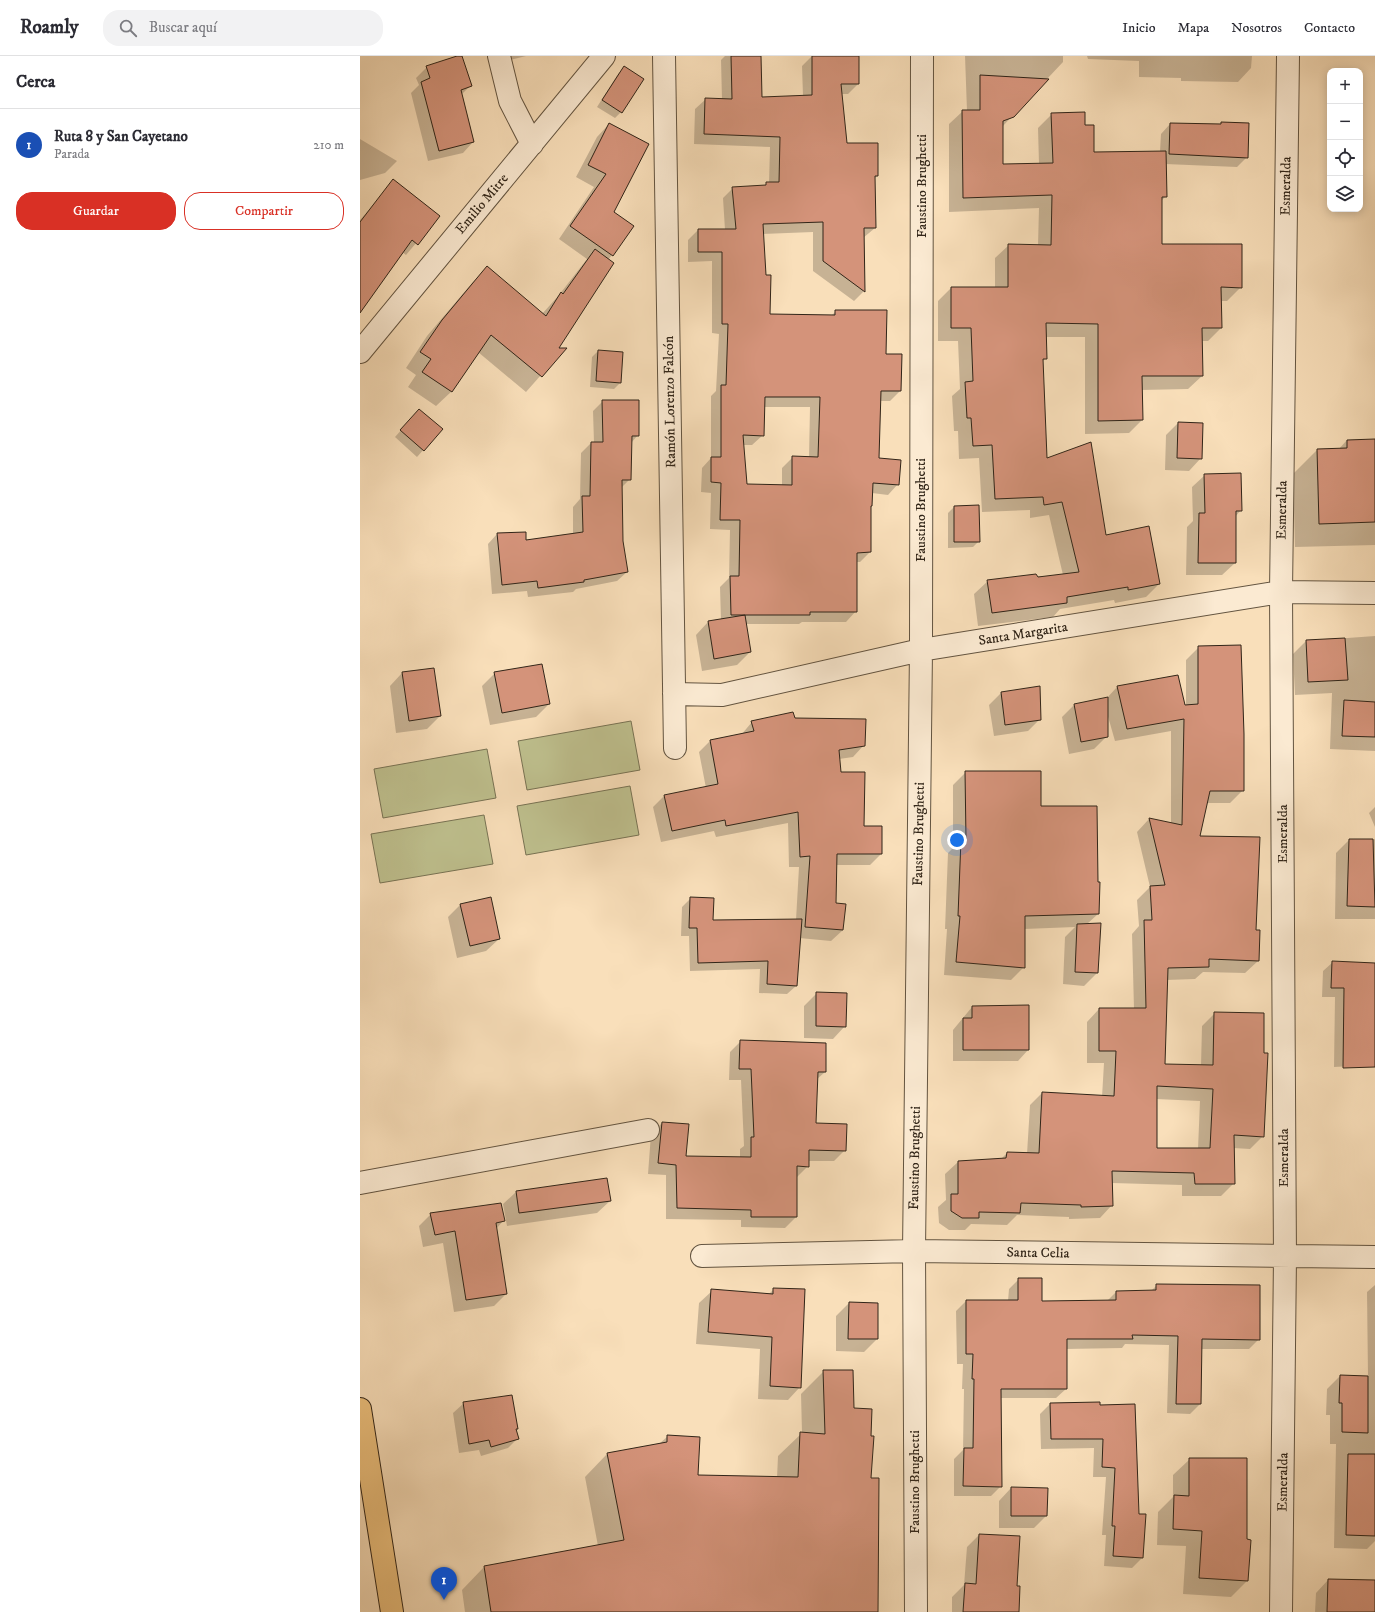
<!DOCTYPE html>
<html lang="es">
<meta charset="utf-8">
<style>
body{margin:0;font-family:"IM FELL DW Pica",serif;background:#f2f2f3;color:#2b2b33}
.controls{position:absolute;right:12px;top:12px;display:grid;overflow:hidden;border-radius:8px;box-shadow:0 2px 10px #0003}
.controls button{width:36px;height:36px;display:grid;place-items:center;padding:0;border:0;border-bottom:1px solid #e1e1e2;background:#fff;color:#2b2b33;font:20px sans-serif}
.you{position:absolute;left:597px;top:784px;width:14px;height:14px;margin:-10px;border:3px solid #fff;border-radius:50%;background:#1a73e8;box-shadow:0 0 0 6px #1a73e833}
.badge{display:grid;place-items:center;width:26px;height:26px;border-radius:50%;background:#d93025;color:#fff;font-size:13px;font-weight:700}
.pin{position:absolute;translate:-50% -33px;filter:drop-shadow(0 1px 2px #0008)}
.pin::after{content:'';position:absolute;top:21px;width:14px;height:12px;background:inherit;clip-path:polygon(0 0,100% 0,50% 100%)}
.list{margin:0;padding:0;list-style:none}
h2{display:flex;justify-content:space-between;align-items:center;height:52px;margin:0;padding:0 16px;font-size:17px}
h2 small{font-size:13px;font-weight:400;color:#7c7c81}
.list li{display:grid;grid-template-columns:26px 1fr auto;gap:12px;align-items:center;box-sizing:border-box;height:72px;padding:0 16px;border-top:1px solid #e1e1e2}
.list b{display:block;font-size:15px;white-space:nowrap}
.list p{margin:0;font-size:13px;white-space:nowrap;color:#7c7c81}
.list em{font-size:13px;font-style:normal;color:#7c7c81}
.actions{display:flex;gap:8px;padding:12px 16px}
.actions a{flex:1;padding:9px 0;border:1px solid #d93025;border-radius:16px;text-align:center;font-size:14px;color:#d93025}
.actions .main{background:#d93025;color:#fff}
.icon{flex:none;width:22px;height:22px;fill:none;stroke:currentColor;stroke-width:2;stroke-linecap:round;stroke-linejoin:round}
.map{position:relative;flex:none;width:1015px;height:1556px;overflow:hidden}
header{display:flex;align-items:center;gap:24px;box-sizing:border-box;height:56px;padding:0 20px;background:#fff;border-bottom:1px solid #e1e1e2}
header strong{font-size:19px}
nav{display:flex;gap:22px;margin-inline-start:auto;font-size:14px}
.search{width:280px;height:36px;background:#f2f2f3;display:flex;align-items:center;gap:10px;box-sizing:border-box;padding:0 14px;border-radius:16px;color:#7c7c81;font-size:15px}
main{display:flex}
aside{flex:1;background:#fff}
.map>svg:first-child{display:block}
.green{fill:#bfc18f;stroke:#787354}
.shadow{fill:#0003;fill-rule:evenodd}
.building{fill:#d4937a;stroke:#312518;fill-rule:evenodd}
.lines{fill:none;stroke-linecap:round;stroke-linejoin:round}
.minor-casing{stroke:#635440;stroke-width:24}
.major-casing{stroke:#312518;stroke-width:24}
.minor{stroke:#fbead2;stroke-width:22}
.major{stroke:#ecc07d;stroke-width:22}
.labels{text-anchor:middle;dominant-baseline:central;stroke-width:4;stroke-linejoin:round;paint-order:stroke}
.street-label{font-size:14px;fill:#312518;stroke:#fbead2}
</style>
<header>
<strong>Roamly</strong>
<div class="search"><svg class="icon" aria-label="search" viewBox="0 0 24 24"><circle cx="10" cy="10" r="6"/><path d="M15 15l6 6"/></svg>Buscar aquí</div>
<nav><a>Inicio</a><a>Mapa</a><a>Nosotros</a><a>Contacto</a></nav>
</header>
<main>
<aside>
<h2>Cerca<small></small></h2>
<ul class="list">
<li><span class="badge" style="background:#1a4fb4">1</span><div><b>Ruta 8 y San Cayetano</b><p>Parada</p></div><em>210 m</em></li>
</ul>
<div class="actions"><a class="main">Guardar</a><a>Compartir</a></div>
</aside>
<div class="map">
<svg width="1015" height="1556" viewBox="0 0 1015 1556">
<rect width="100%" height="100%" fill="#f9dfba"/>
<filter id="stains"><feTurbulence type="fractalNoise" baseFrequency=".005" numOctaves="4"/><feColorMatrix values="0 0 0 0 .2 0 0 0 0 .09 0 0 0 0 .02 0 0 0 .5 -.17"/></filter>
<radialGradient id="worn" r=".72"><stop offset=".6" stop-color="#630" stop-opacity="0"/><stop offset="1" stop-color="#630" stop-opacity=".3"/></radialGradient>
<path class="green" d="M271 665 280 714 167 734 158 685Z
M127 693 136 742 23 762 14 713Z
M270 730 279 779 166 799 157 750Z
M124 759 133 808 20 827 11 778Z"/>
<path class="shadow" d="M101 0 111 29 101 39 113 86 103 97 68 105 51 37 59 29 56 22 67 11Z
M145 0H166L146 5Z
M365 0H400L401 42 443 40 442 10 452 0H498V28L488 38H481L486 88 517 120 514 123 515 172 503 182 504 235 494 245 453 215V176L402 178 409 259 471 260 476 255 525 299 540 335 530 345H520L518 403 538 428 528 439 512 437 510 451V496L500 506H496V555L486 566H442L439 568H385L390 596 377 609 342 615 336 579 348 566 361 564 360 531 369 522 370 474 350 473 351 437 341 436 342 412 351 402V340L356 335 359 278 352 277V205L328 206V184L338 174H365L363 142 373 132 403 130 409 127 410 91 334 88 335 53 346 43 362 44 361 4ZM404 351H450L449 402 433 401 422 412V430L386 429 383 389H392L403 379Z
M605 0H703V6L642 71V109L679 108 678 72 692 58 724 70 734 97 800 96 801 78 810 68 887 101 877 111 805 108 806 140 801 145V189L881 231 867 245H861V272L848 285H841L842 320 828 333 781 334 782 364 769 377 725 378V281H685L686 302 682 306 686 403 745 480 799 528 786 541 755 547 754 544 700 553 693 561 618 570 614 538 628 525 703 519 689 459 670 462V454L622 456 619 402 599 403 598 375H594L592 340 600 333 598 285H578V245L591 232H635V202L649 189H678L679 152 589 156V68L603 55H607Z
M727 0H892L891 12 878 26 821 25V22L779 21V5L728 3Z
M264 12 261 56 255 62 237 51 258 18Z
M249 68 252 199 248 204 197 292 204 293 166 336 118 296 92 335 76 350 48 331 56 319 46 312 67 280 112 227 127 212 182 258 199 239 227 203 199 183 234 131 216 121 237 81Z
M0 83 37 105 25 117 0 124Z
M34 125 78 161 46 199 42 196 0 257V164Z
M238 295 260 327 254 333 230 331 232 301Z
M243 345 278 379 271 387 270 423 261 432 262 485 267 516 257 525 216 533 213 536 168 541 167 535 132 538 128 488 137 478 165 485 213 478V451L220 443 221 397 231 387H234L233 355Z
M59 354 82 373 57 401 35 381Z
M818 367 841 402 829 415 805 414 806 379Z
M987 384H1015V489L935 491 933 418 957 394H978Z
M845 419 881 454 875 461V507L862 519H826L827 471 833 465 832 431Z
M594 451 619 485 613 491 588 492V457Z
M1015 580V695L970 693 972 637 935 639 933 598 946 585Z
M839 591 883 734 870 747H846L839 781 895 875 898 905 885 917 843 916 835 923 806 924 804 1009 841 1010 842 970 855 957 903 1080 890 1093 873 1092 874 1127 861 1140H822V1129L752 1127V1149L740 1162 709 1163V1161L657 1159 647 1169 611 1168 605 1174H589L579 1167 578 1151 586 1144 585 1118 598 1106 640 1104 647 1097 667 1098 670 1049 682 1037 742 1041 744 1007H727V966L739 953H774L772 878 779 870 777 844 790 831 777 776 789 763 811 767V675L755 685 747 657V680L734 693 709 698 702 661 714 649 746 643 757 631 826 650V604ZM796 1043 840 1045 838 1093H796Z
M42 617 80 660 67 673 36 677 30 630Z
M135 617 189 648 176 661 130 669 122 630Z
M679 631 680 663 668 675 634 680 629 649 641 637Z
M434 663 504 689 493 701 479 703 480 717 503 771 521 798 510 809H476L475 848 483 874 471 885 439 882 436 930 427 938 399 937 400 913 330 915 329 880H321L322 851 331 842 352 865 436 864 439 811H429L428 767 356 781 354 775 301 786 293 751 304 740 346 732 339 696 350 685 381 679 392 666Z
M606 716 680 751 738 858 727 868H740L737 917 724 930 703 928 705 881 715 871 664 873V911L651 924 584 919 587 873H585L588 797 593 792V729Z
M1015 751V771L1009 757Z
M1015 783V863H975L976 797 989 784H1013Z
M101 848 139 883 126 895 97 902 88 861Z
M973 906 1015 907V1006L1012 1009 974 1011 975 941H962L963 915Z
M457 937 485 970 473 983 444 982V950Z
M668 950V994L658 1005H593V974L612 951Z
M381 985 465 1016 456 1024 455 1068 485 1094 474 1105H448V1110L437 1121 436 1161 425 1172 381 1171V1164L306 1163V1119L288 1118 291 1078 302 1067 325 1101 380 1102V1093L384 1090 381 1024H369L370 996Z
M246 1123 250 1145 237 1157 147 1170 143 1148 156 1136Z
M71 1158 143 1165 136 1173 146 1238 134 1250 94 1256 83 1187 63 1191 59 1170Z
M659 1223 681 1246 747 1245 756 1236 791 1235 797 1229 899 1283 889 1293H841L840 1348 830 1358 807 1357 809 1289 765 1288 762 1292 706 1293V1333L696 1342H641V1430L631 1440H594V1403L603 1394 604 1333H602L603 1308H597L596 1255 606 1245H648L649 1233Z
M1015 1229V1485L1007 1493 974 1492 976 1388H970V1359H966L967 1333 980 1320 1008 1321 1007 1236Z
M414 1233 440 1331 428 1344 398 1343 400 1293 336 1288 339 1247 352 1235 408 1239Z
M489 1247 517 1283 504 1296 476 1295V1260Z
M464 1315 493 1353 510 1423 517 1556H105L102 1534 124 1511 238 1490 225 1421 247 1398 299 1388 308 1380 337 1420 417 1422 418 1400 442 1377 441 1338Z
M104 1347 156 1373 158 1382 148 1392 121 1400 119 1394 99 1397 93 1357Z
M739 1347 778 1459H785L782 1502 772 1512 744 1510 746 1479H742L746 1421H733L734 1392 681 1393 680 1358 690 1348Z
M830 1403 886 1484 887 1525 871 1541 823 1538 826 1490 797 1489 798 1456 813 1441V1419Z
M651 1432 686 1460 674 1472H639V1445Z
M619 1479 656 1531 658 1556H592V1541L604 1529 607 1491Z
M968 1524 1015 1525V1556H955L956 1537Z"/>
<path class="building" d="M97 0H102L112 30 101 34 114 86 79 95 61 26 70 22 66 10Z
M371 0H401L402 41 452 39V0H499V28H481L487 87H518V120H515L516 172H504L505 236 463 205V166L403 168 406 219H411L410 258 475 259V254H527L526 298H542L541 335H521L519 402 541 404 539 429 513 427 512 450H511V496L497 497V556H450V559H371L370 520H379L380 464H360L361 427 351 426V401H361V329H366L368 268H362V196H338V173H376L372 131 406 129V126H419L420 81 344 78 345 42 372 43ZM405 341H460L458 401 432 400V429L387 428 383 379 404 380Z
M264 10 284 23 262 57 242 44Z
M620 19 689 23 654 61 643 65V108L693 107 691 57 725 56V69H734V96L806 95 807 141H802V188H882V232L861 231 862 272H842L843 320H782L783 364 738 365V268L686 267 687 303H683L687 402 731 386 746 479 789 470 800 528 768 534V531L707 541V547L632 557 627 524 676 518 678 521 719 516 702 446 684 449 683 441 635 443 632 389 613 390 611 362H607L605 326 613 325 611 272H591V231H648V188L691 189 692 139 603 142 602 54H620Z
M861 66 889 67 888 102 809 98 810 67 861 68Z
M249 67 289 88 254 156 274 170 253 200 210 170 246 118 228 109Z
M33 123 80 160 58 189 52 184 0 257V166Z
M235 193 254 207 199 292H207L182 321 131 279 92 336 62 316 71 303 60 296 82 264 127 210 186 260 201 236 203 238Z
M238 294 263 296 261 327 236 325Z
M242 344H279V380H272L271 424H262L263 485 268 516 224 524V526L178 532 177 525 142 529 137 477 166 476V484L223 476 222 440H230L231 386H243Z
M59 353 83 373 64 395 40 374Z
M818 366 843 367 842 403 817 402Z
M1015 383V466L959 468 957 393 987 392V384Z
M881 417 882 455H876V507H838L839 457H845L844 418Z
M619 449 620 486H594V450Z
M385 559 391 596 354 603 348 565Z
M985 582 988 624 948 626 946 584Z
M881 589 884 678V735H850L840 780 900 781 896 874H900L899 905 849 903V911L808 912 805 1008 853 1009 854 956 904 957V997H908L904 1081 874 1079 875 1128H835L834 1117 752 1115 753 1150 721 1151V1149L661 1147 660 1157 619 1156V1162H602L591 1155V1138H598V1105L646 1102 647 1096 679 1097 682 1036 754 1040 756 995H739V952H786L784 864H792L790 830 805 829 789 762 822 769 824 663 767 673 757 630 818 619 825 649 838 648V590ZM797 1030 853 1033 850 1092H797Z
M182 608 190 648 142 657 134 616Z
M74 612 81 660 49 665 42 616Z
M680 630 681 664 645 669 641 636Z
M748 641V681L721 686 714 648Z
M984 644 1015 646V681L982 680Z
M433 656 435 662 506 663 505 690 479 694 481 716H505L504 770H522V798H477L476 847 486 848 483 874 445 871 450 800 440 801 438 756 366 770 365 764 312 775 304 739 358 728 350 684 394 675 391 665Z
M605 715H681V750H737L738 826H740L739 858 665 860V912L596 906 600 860H598L601 783H606Z
M989 783H1013L1015 851 987 850Z
M131 841 140 883 110 890 100 848Z
M330 841 354 842 353 864 442 863 437 930 407 928 408 905 338 907 337 872H329Z
M741 867 738 917 715 916 717 868Z
M972 905 1015 907V1011L983 1012 984 932H971Z
M456 936 487 937 486 971 456 970Z
M669 949V994H603V962H612V950Z
M380 984 466 987V1016H458L456 1067 487 1068 486 1095 449 1094V1111L437 1110V1161H391V1154L317 1152 316 1109 298 1107 302 1066 329 1068 326 1100 391 1101V1081H394L391 1013H379Z
M247 1122 251 1145 159 1157 156 1135Z
M141 1147 145 1165 136 1167 147 1238 106 1244 95 1175 75 1179 70 1157Z
M658 1222H682V1245L756 1244V1235L796 1234V1228L900 1229V1284L842 1283 841 1348H816L818 1280 772 1279 773 1283H707V1333H641L642 1431 603 1430 604 1392H613L614 1323H612L613 1298H606V1244H658Z
M413 1232 445 1233 441 1332 410 1330 412 1281 348 1276 351 1233 413 1238Z
M489 1246 518 1247V1283H488Z
M463 1314H493L494 1352 512 1353 511 1380H514L511 1422H519L518 1556H131L124 1510 264 1484 247 1397 307 1386V1379L340 1381 338 1419 438 1421 440 1376 465 1378Z
M980 1319 1008 1320V1377L982 1376V1347H979Z
M152 1339 158 1373H156L159 1383 131 1391 129 1384 109 1388 103 1346Z
M740 1346V1349L775 1348 779 1458H786L783 1502 753 1500 755 1470H752L755 1412 742 1411 743 1383H691L690 1347Z
M988 1398H1015V1480L986 1479Z
M829 1402H887V1483L891 1484 888 1525 839 1522 842 1475 813 1473 814 1439 829 1440Z
M651 1431 688 1432 687 1460H651Z
M619 1478 660 1480 657 1530H660L659 1556H603L605 1527 616 1528Z
M968 1523 1015 1524V1556H967Z"/>
<g class="lines">
<g class="minor-casing">
<path id="minor" d="M139 0 150 45 172 88
M304 0 315 692
M0 296 244 0
M314 638 362 639 561 594 921 536 1015 537
M0 1127 288 1074
M342 1200 554 1195 1015 1201
M556 1556 554 1195 561 594 562 0
M921 1556 925 1201 921 536 928 0"/>
</g>
<g class="major-casing">
<path id="major" d="M0 1353 32 1556"/>
</g>
<use href="#minor" class="minor"/>
<use href="#major" class="major"/>
</g>
<g class="labels">
<g class="street-label">
<text transform="translate(562 130) rotate(-90)">Faustino Brughetti</text>
<text transform="translate(926 130) rotate(-89)">Esmeralda</text>
<text transform="translate(122 148) rotate(-50)">Emilio Mitre</text>
<text transform="translate(310 346) rotate(-91)">Ramón Lorenzo Falcón</text>
<text transform="translate(561 454) rotate(-90)">Faustino Brughetti</text>
<text transform="translate(922 454) rotate(-89)">Esmeralda</text>
<text transform="translate(663 578) rotate(-9)">Santa Margarita</text>
<text transform="translate(559 778) rotate(-89)">Faustino Brughetti</text>
<text transform="translate(923 778) rotate(-90)">Esmeralda</text>
<text transform="translate(555 1102) rotate(-89)">Faustino Brughetti</text>
<text transform="translate(924 1102) rotate(-90)">Esmeralda</text>
<text transform="translate(678 1197) rotate(1)">Santa Celia</text>
<text transform="translate(555 1426) rotate(-90)">Faustino Brughetti</text>
<text transform="translate(923 1426) rotate(-89)">Esmeralda</text>
</g>
</g>
<rect width="100%" height="100%" filter="url(#stains)"/>
<rect width="100%" height="100%" fill="url(#worn)"/>
</svg>
<div class="controls">
<button>+</button>
<button>−</button>
<button><svg class="icon" aria-label="locate" viewBox="0 0 24 24"><circle cx="12" cy="12" r="6"/><path d="M12 2v4M12 18v4M2 12h4M18 12h4"/></svg></button>
<button><svg class="icon" aria-label="layers" viewBox="0 0 24 24"><path d="M12 4l9 5-9 5-9-5zM3 14l9 5 9-5"/></svg></button>
</div>
<div class="you"></div>
<div class="pin badge" style="left:84px;top:1544px;background:#1a4fb4">1</div>
</div>
</main>
